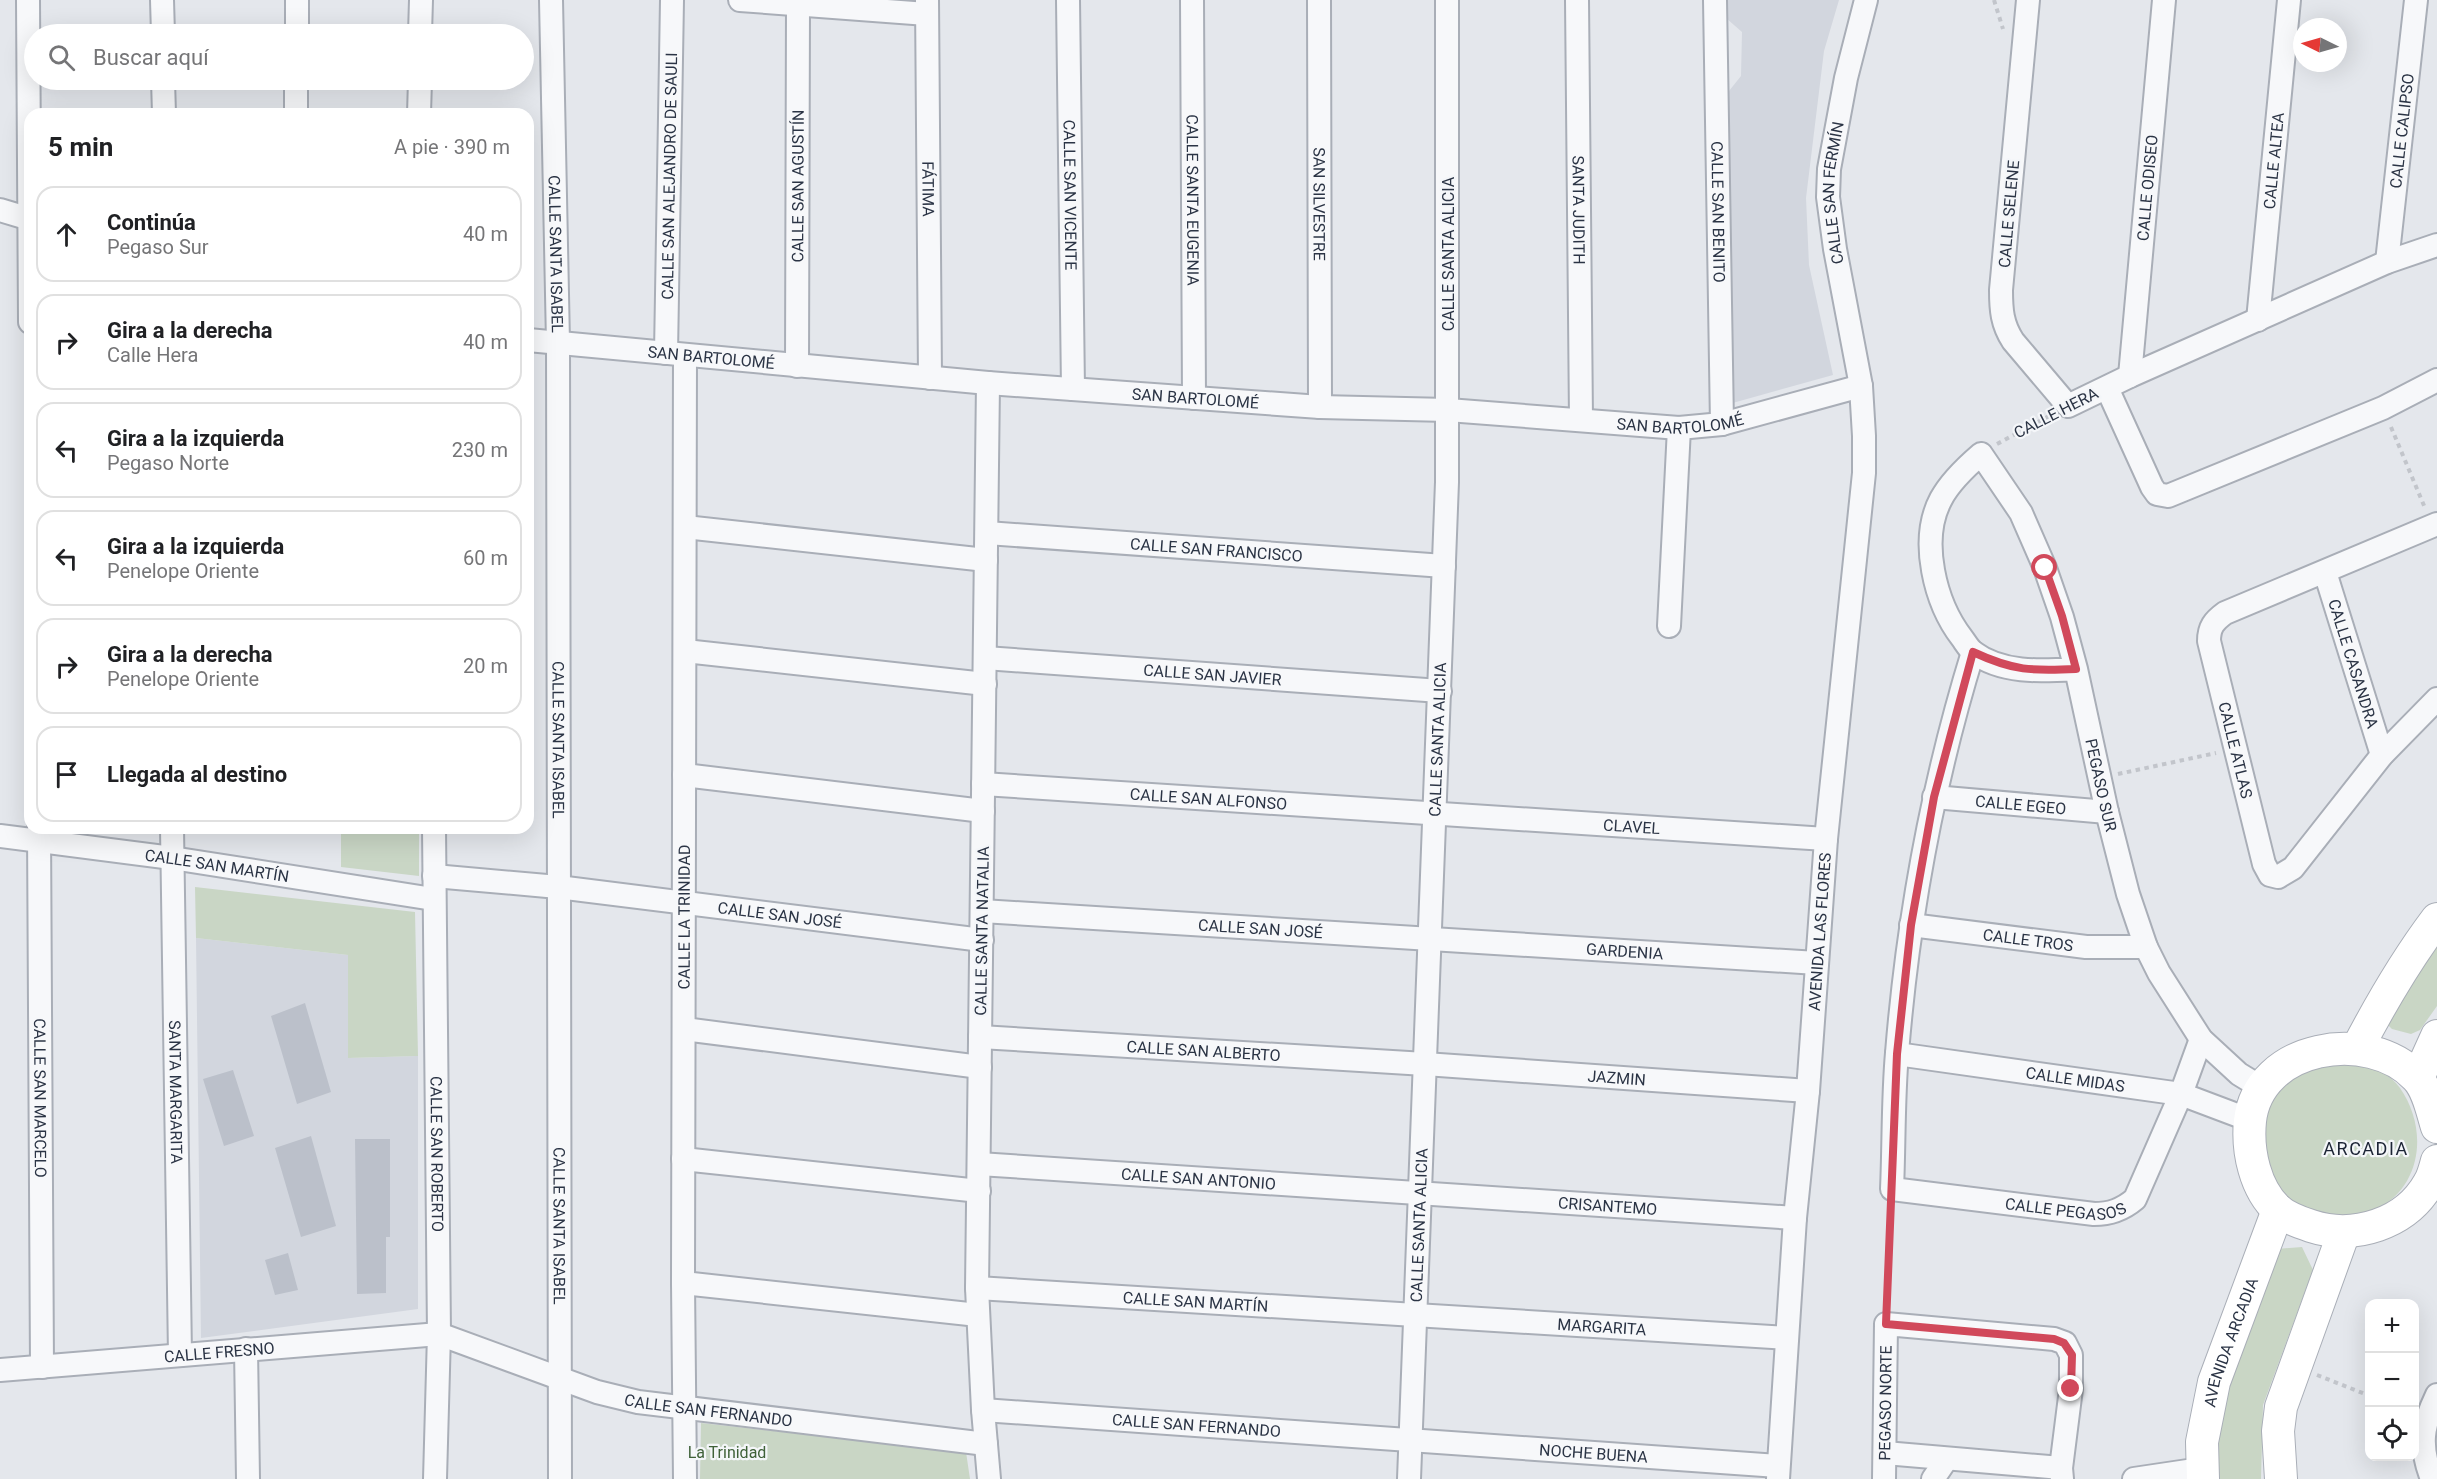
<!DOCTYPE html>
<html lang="es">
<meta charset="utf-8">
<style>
body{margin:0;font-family:Roboto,sans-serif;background:#f2f2f2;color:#202124}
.controls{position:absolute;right:18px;bottom:18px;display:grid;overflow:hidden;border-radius:12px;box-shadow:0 6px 24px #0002}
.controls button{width:54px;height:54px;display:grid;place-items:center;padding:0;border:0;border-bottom:2px solid #e0e0e0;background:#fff;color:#202124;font:30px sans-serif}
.compass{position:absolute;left:2293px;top:18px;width:54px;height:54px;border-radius:50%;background:#fff;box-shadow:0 6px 24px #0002;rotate:275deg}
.stop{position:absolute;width:18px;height:18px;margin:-14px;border:4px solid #d1495b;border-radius:50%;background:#fff}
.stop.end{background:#d1495b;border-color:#fff;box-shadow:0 2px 6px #0008}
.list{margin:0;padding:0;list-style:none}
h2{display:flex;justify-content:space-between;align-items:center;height:78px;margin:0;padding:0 24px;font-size:26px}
h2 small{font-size:20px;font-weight:400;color:#757577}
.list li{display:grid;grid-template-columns:39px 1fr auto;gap:18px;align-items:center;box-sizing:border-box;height:96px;margin:0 12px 12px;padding:0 12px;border:2px solid #e0e0e0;border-radius:18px}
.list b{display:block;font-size:22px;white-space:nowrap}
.list p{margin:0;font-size:20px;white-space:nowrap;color:#757577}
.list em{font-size:20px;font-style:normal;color:#757577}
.icon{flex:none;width:33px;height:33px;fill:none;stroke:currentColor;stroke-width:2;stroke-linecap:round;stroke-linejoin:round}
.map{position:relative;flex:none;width:2437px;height:1479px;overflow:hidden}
.search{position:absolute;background:#fff;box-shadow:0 6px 24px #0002;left:24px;top:24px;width:510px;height:66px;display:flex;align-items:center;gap:15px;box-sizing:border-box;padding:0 21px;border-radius:33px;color:#757577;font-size:22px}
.panel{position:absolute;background:#fff;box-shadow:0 6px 24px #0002;left:24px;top:108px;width:510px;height:726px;border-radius:18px}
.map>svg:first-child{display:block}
.built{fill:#d2d6de}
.green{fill:#c9d6c5}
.building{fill:#bbc0ca}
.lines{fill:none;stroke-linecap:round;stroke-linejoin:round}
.street-casing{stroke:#a9aeb7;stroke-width:26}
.secondary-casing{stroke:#a9aeb7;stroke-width:34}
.path{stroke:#c2c5cb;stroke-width:4;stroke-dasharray:4.5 4.5;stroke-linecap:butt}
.street{stroke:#f7f8fa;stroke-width:22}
.secondary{stroke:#fff;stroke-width:32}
.route{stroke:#d1495b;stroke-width:8}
.labels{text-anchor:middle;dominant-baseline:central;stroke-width:4.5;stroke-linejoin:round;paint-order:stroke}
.street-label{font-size:16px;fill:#2b3445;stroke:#f4f6f9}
.park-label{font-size:16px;fill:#3f6138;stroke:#f4f6f9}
.neighbourhood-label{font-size:18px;letter-spacing:1.5px;fill:#1d2536;stroke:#f4f6f9}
</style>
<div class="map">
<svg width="2437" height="1479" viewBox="0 0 2437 1479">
<rect width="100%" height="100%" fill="#e4e7ec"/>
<path class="built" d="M1725 0H1839L1824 51 1806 198 1809 265 1833 375 1729 404 1725 96 1741 76 1742 32 1726 18Z
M196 938 348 955V1058L418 1056V1309L201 1338Z"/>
<path class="green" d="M341 828H419V876L341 867Z
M195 887 415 912 418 1056 348 1058V955L196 938Z
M2437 931V1006L2420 1030 2411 1034 2392 1029 2385 1022Z
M2359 1060C2374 1067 2390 1074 2400 1088 2428 1128 2423 1186 2376 1210 2372 1212 2365 1217 2360 1218 2345 1220 2321 1215 2305 1215L2265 1176 2263 1105 2303 1065Z
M2302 1247 2313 1270 2263 1405 2261 1479H2216L2220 1398 2277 1249Z
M701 1423 966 1452 970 1479H700Z"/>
<path class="building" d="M305 1003 331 1092 297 1104 271 1016Z
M233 1070 254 1136 224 1146 203 1079Z
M311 1136 336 1226 301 1237 275 1148Z
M355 1139H390V1237H386V1293L357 1294Z
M288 1253 298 1290 275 1295 265 1260Z"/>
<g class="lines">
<g class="street-casing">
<g id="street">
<path d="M28 0 30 322"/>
<path d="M162 0 163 34"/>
<path id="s1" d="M551 0 558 343 560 1479"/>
<path d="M740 0 927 14"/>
<path id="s2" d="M927 0 930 378"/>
<path id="s3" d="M1068 0 1073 389"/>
<path id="s4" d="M1192 0 1194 398"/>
<path id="s5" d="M1319 0 1320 407"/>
<path id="s6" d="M1577 0 1581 420"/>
<path id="s7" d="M1715 0 1722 424"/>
<path d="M2028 0 2001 290C2001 310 2002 324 2013 341L2068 406 2130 376 2387 262 2437 245"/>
<path d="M297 34V0"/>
<path d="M420 34 421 0"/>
<path d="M163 80 164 114"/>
<path d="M296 114V80"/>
<path d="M419 114 420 80"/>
<path d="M0 210 30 219"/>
<path id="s8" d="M2387 262 2416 0"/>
<path id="s9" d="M2258 320 2289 0"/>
<path id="s10" d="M528 340 988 383 1320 407 1448 410 1679 428 1722 424 1861 386"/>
<path id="s11" d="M666 353 672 0"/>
<path id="s12" d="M797 366 798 6"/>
<path id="s13" d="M2130 376 2164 0"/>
<path d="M988 383 977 1288 983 1410 989 1479"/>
<path d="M2107 388 2152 487 2157 494 2168 496 2383 408 2437 380"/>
<path id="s14" d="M2437 524 2225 613C2214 621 2209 627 2209 641L2264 864 2270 875 2278 877 2293 868 2382 755 2437 699"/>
<path d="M685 527 986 560"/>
<path id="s15" d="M987 533 1444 566"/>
<path id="s16" d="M2325 572 2382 755"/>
<path d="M1669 626 1679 428"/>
<path d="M685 651 985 684"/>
<path id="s17" d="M1973 652C1933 782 1908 917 1897 1053 1893 1098 1894 1144 1892 1189L2094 1214C2110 1214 2122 1210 2135 1199L2181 1094 2201 1039"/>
<path id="s18" d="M985 658 1440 691"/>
<path id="s19" d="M2076 669C2042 671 2002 674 1973 652 1969 649 1965 642 1962 638 1935 603 1919 540 1941 499 1950 482 1967 466 1981 454L2021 513 2045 568 2062 617 2076 669 2107 812 2128 894 2146 947 2159 973 2201 1039 2239 1074 2262 1088"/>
<path d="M684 775 983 811"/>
<path id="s20" d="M983 784 1826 839"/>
<path id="s21" d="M1934 797 2107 812"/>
<path id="s22" d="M39 828 42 1367"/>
<path id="s23" d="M172 828 180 1355"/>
<path id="s24" d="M434 828 439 1334 435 1479"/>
<path id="s25" d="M0 836 172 858 433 899"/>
<path id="s26" d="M434 876 558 887 982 940"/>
<path id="s27" d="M982 911 1817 963"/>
<path id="s28" d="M1911 925 2086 947H2146"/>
<path d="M684 1029 980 1067"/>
<path id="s29" d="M980 1037 1425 1064 1808 1091"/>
<path id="s30" d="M1897 1054 2181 1094 2250 1120"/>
<path d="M683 1159 979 1191"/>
<path id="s31" d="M979 1164 1795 1218"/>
<path d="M683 1283 978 1315"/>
<path id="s32" d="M977 1288 1787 1338"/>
<path d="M246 1349 248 1479"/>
<path id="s33" d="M0 1370 439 1334 597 1392 638 1402 986 1444"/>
<path id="s34" d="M983 1410 1778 1466"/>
<path d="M1885 1453 2061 1468"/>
<path id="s35" d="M685 1479 683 1283 685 355"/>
<path id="s36" d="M1409 1479 1447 482V0"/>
<path id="s37" d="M1778 1479 1795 1218 1808 1091 1826 839 1864 473V436L1861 386 1835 249 1828 197 1829 169 1846 78 1866 0"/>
<path id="s38" d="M1884 1479 1886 1324 2054 1339 2065 1343 2071 1355V1389L2061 1468 2062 1479"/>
<path d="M1933 1479 1946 1460"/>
<path d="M2134 1479 2201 1469"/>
<path d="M2432 1479C2419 1446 2422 1426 2437 1395"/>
</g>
</g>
<g class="secondary-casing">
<g id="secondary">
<path d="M2357 1049C2381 1003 2406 960 2437 919"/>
<path d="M2418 1078 2437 1036"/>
<path d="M2437 1127C2432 1111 2428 1089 2416 1077 2369 1027 2258 1045 2250 1121 2247 1151 2255 1189 2278 1210 2287 1218 2299 1222 2311 1226 2354 1240 2406 1224 2429 1183 2433 1177 2435 1168 2437 1161"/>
<path id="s39" d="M2203 1479 2202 1442 2214 1382 2278 1210"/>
<path d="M2281 1479 2278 1431 2281 1407 2344 1232"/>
</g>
</g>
<path class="path" d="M1994 0 2003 29
M2391 427 2425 508
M1997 444 2051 415
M2118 774 2216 753
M1887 1305 1891 1208
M2317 1375 2370 1396"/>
<use href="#street" class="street"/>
<use href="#secondary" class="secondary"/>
</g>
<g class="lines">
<path class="route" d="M2045 568 2062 616 2076 669C2031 671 2014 671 1973 652L1934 797 1911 925 1897 1054 1886 1324 2054 1339 2064 1343 2072 1355 2071 1389"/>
</g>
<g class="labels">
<g class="street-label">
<text stroke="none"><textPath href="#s8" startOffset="132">CALLE CALIPSO</textPath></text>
<text stroke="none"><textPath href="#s9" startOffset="160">CALLE ALTEA</textPath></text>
<text stroke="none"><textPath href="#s11" startOffset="177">CALLE SAN ALEJANDRO DE SAULI</textPath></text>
<text stroke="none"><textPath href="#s12" startOffset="180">CALLE SAN AGUSTÍN</textPath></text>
<text stroke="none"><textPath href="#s13" startOffset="189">CALLE ODISEO</textPath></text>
<text stroke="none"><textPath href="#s2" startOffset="189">FÁTIMA</textPath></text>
<text stroke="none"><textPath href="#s37" startOffset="1293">CALLE SAN FERMÍN</textPath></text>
<text stroke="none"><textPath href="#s3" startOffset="195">CALLE SAN VICENTE</textPath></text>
<text stroke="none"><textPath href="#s4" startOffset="200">CALLE SANTA EUGENIA</textPath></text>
<text stroke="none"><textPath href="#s5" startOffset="204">SAN SILVESTRE</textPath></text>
<text stroke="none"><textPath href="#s6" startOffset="210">SANTA JUDITH</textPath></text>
<text stroke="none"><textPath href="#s7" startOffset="212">CALLE SAN BENITO</textPath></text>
<text transform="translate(2009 214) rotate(-85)">CALLE SELENE</text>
<text stroke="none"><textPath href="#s1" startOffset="254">CALLE SANTA ISABEL</textPath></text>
<text transform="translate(1448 254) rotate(-90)">CALLE SANTA ALICIA</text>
<text stroke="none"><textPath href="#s10" startOffset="184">SAN BARTOLOMÉ</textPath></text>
<text stroke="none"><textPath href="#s10" startOffset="670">SAN BARTOLOMÉ</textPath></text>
<text transform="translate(2056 413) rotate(-27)">CALLE HERA</text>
<text stroke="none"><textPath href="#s10" startOffset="1156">SAN BARTOLOMÉ</textPath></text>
<text stroke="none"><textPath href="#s15" startOffset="230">CALLE SAN FRANCISCO</textPath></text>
<text stroke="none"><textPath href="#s16" startOffset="96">CALLE CASANDRA</textPath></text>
<text stroke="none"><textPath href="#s18" startOffset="228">CALLE SAN JAVIER</textPath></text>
<text stroke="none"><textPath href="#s1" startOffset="740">CALLE SANTA ISABEL</textPath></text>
<text stroke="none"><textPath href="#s36" startOffset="740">CALLE SANTA ALICIA</textPath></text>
<text stroke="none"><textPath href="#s14" startOffset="376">CALLE ATLAS</textPath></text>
<text stroke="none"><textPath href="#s19" startOffset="688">PEGASO SUR</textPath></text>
<text stroke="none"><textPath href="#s20" startOffset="226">CALLE SAN ALFONSO</textPath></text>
<text stroke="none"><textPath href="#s21" startOffset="87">CALLE EGEO</textPath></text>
<text stroke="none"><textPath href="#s20" startOffset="650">CLAVEL</textPath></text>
<text stroke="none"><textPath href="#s25" startOffset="219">CALLE SAN MARTÍN</textPath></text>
<text stroke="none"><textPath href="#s26" startOffset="348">CALLE SAN JOSÉ</textPath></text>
<text stroke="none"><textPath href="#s35" startOffset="562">CALLE LA TRINIDAD</textPath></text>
<text stroke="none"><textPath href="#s27" startOffset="279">CALLE SAN JOSÉ</textPath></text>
<text transform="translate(982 931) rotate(-89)">CALLE SANTA NATALIA</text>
<text stroke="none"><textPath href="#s37" startOffset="549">AVENIDA LAS FLORES</textPath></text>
<text stroke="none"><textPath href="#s28" startOffset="118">CALLE TROS</textPath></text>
<text stroke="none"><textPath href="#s27" startOffset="644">GARDENIA</textPath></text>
<text stroke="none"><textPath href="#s29" startOffset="224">CALLE SAN ALBERTO</textPath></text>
<text stroke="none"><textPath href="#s29" startOffset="638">JAZMIN</textPath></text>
<text stroke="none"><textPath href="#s30" startOffset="180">CALLE MIDAS</textPath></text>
<text stroke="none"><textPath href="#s23" startOffset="264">SANTA MARGARITA</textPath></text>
<text stroke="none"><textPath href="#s22" startOffset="270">CALLE SAN MARCELO</textPath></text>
<text stroke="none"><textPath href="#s24" startOffset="326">CALLE SAN ROBERTO</textPath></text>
<text stroke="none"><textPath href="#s31" startOffset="220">CALLE SAN ANTONIO</textPath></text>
<text stroke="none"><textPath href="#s17" startOffset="720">CALLE PEGASOS</textPath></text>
<text stroke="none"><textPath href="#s31" startOffset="630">CRISANTEMO</textPath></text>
<text stroke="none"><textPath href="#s1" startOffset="1226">CALLE SANTA ISABEL</textPath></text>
<text stroke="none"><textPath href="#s36" startOffset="254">CALLE SANTA ALICIA</textPath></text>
<text stroke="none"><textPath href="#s32" startOffset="219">CALLE SAN MARTÍN</textPath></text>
<text stroke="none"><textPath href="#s32" startOffset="626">MARGARITA</textPath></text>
<text stroke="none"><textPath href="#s39" startOffset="141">AVENIDA ARCADIA</textPath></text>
<text stroke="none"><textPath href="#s33" startOffset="220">CALLE FRESNO</textPath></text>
<text stroke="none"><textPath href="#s38" startOffset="76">PEGASO NORTE</textPath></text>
<text stroke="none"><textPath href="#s33" startOffset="722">CALLE SAN FERNANDO</textPath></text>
<text stroke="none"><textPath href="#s34" startOffset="214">CALLE SAN FERNANDO</textPath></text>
<text stroke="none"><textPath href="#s34" startOffset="612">NOCHE BUENA</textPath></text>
</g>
<g class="park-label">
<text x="727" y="1452">La Trinidad</text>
</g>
<g class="neighbourhood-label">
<text x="2366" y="1148">ARCADIA</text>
</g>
</g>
</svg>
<div class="controls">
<button>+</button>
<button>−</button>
<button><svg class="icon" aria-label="locate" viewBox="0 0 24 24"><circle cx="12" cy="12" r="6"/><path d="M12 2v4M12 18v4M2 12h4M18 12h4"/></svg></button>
</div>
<svg class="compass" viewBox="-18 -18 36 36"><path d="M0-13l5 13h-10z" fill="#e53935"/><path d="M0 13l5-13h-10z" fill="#757577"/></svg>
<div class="stop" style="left:2045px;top:568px"></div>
<div class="stop end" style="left:2071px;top:1389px"></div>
<div class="search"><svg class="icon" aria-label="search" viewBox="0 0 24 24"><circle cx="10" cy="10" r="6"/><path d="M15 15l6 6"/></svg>Buscar aquí</div>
<section class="panel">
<h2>5 min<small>A pie · 390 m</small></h2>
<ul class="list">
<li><svg class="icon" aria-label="ahead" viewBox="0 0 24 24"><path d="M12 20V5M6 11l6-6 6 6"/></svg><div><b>Continúa</b><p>Pegaso Sur</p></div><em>40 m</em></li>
<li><svg class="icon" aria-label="right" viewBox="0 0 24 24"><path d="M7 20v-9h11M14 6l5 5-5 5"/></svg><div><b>Gira a la derecha</b><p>Calle Hera</p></div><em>40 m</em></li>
<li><svg class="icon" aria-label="left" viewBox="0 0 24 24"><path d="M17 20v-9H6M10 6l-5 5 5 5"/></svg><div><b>Gira a la izquierda</b><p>Pegaso Norte</p></div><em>230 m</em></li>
<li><svg class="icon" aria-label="left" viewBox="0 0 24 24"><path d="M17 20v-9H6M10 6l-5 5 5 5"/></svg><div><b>Gira a la izquierda</b><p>Penelope Oriente</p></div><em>60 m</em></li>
<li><svg class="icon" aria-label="right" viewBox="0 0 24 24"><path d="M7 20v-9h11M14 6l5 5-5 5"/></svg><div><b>Gira a la derecha</b><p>Penelope Oriente</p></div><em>20 m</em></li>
<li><svg class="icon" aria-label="arrive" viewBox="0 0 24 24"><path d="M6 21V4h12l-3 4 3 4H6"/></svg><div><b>Llegada al destino</b></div></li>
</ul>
</section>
</div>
